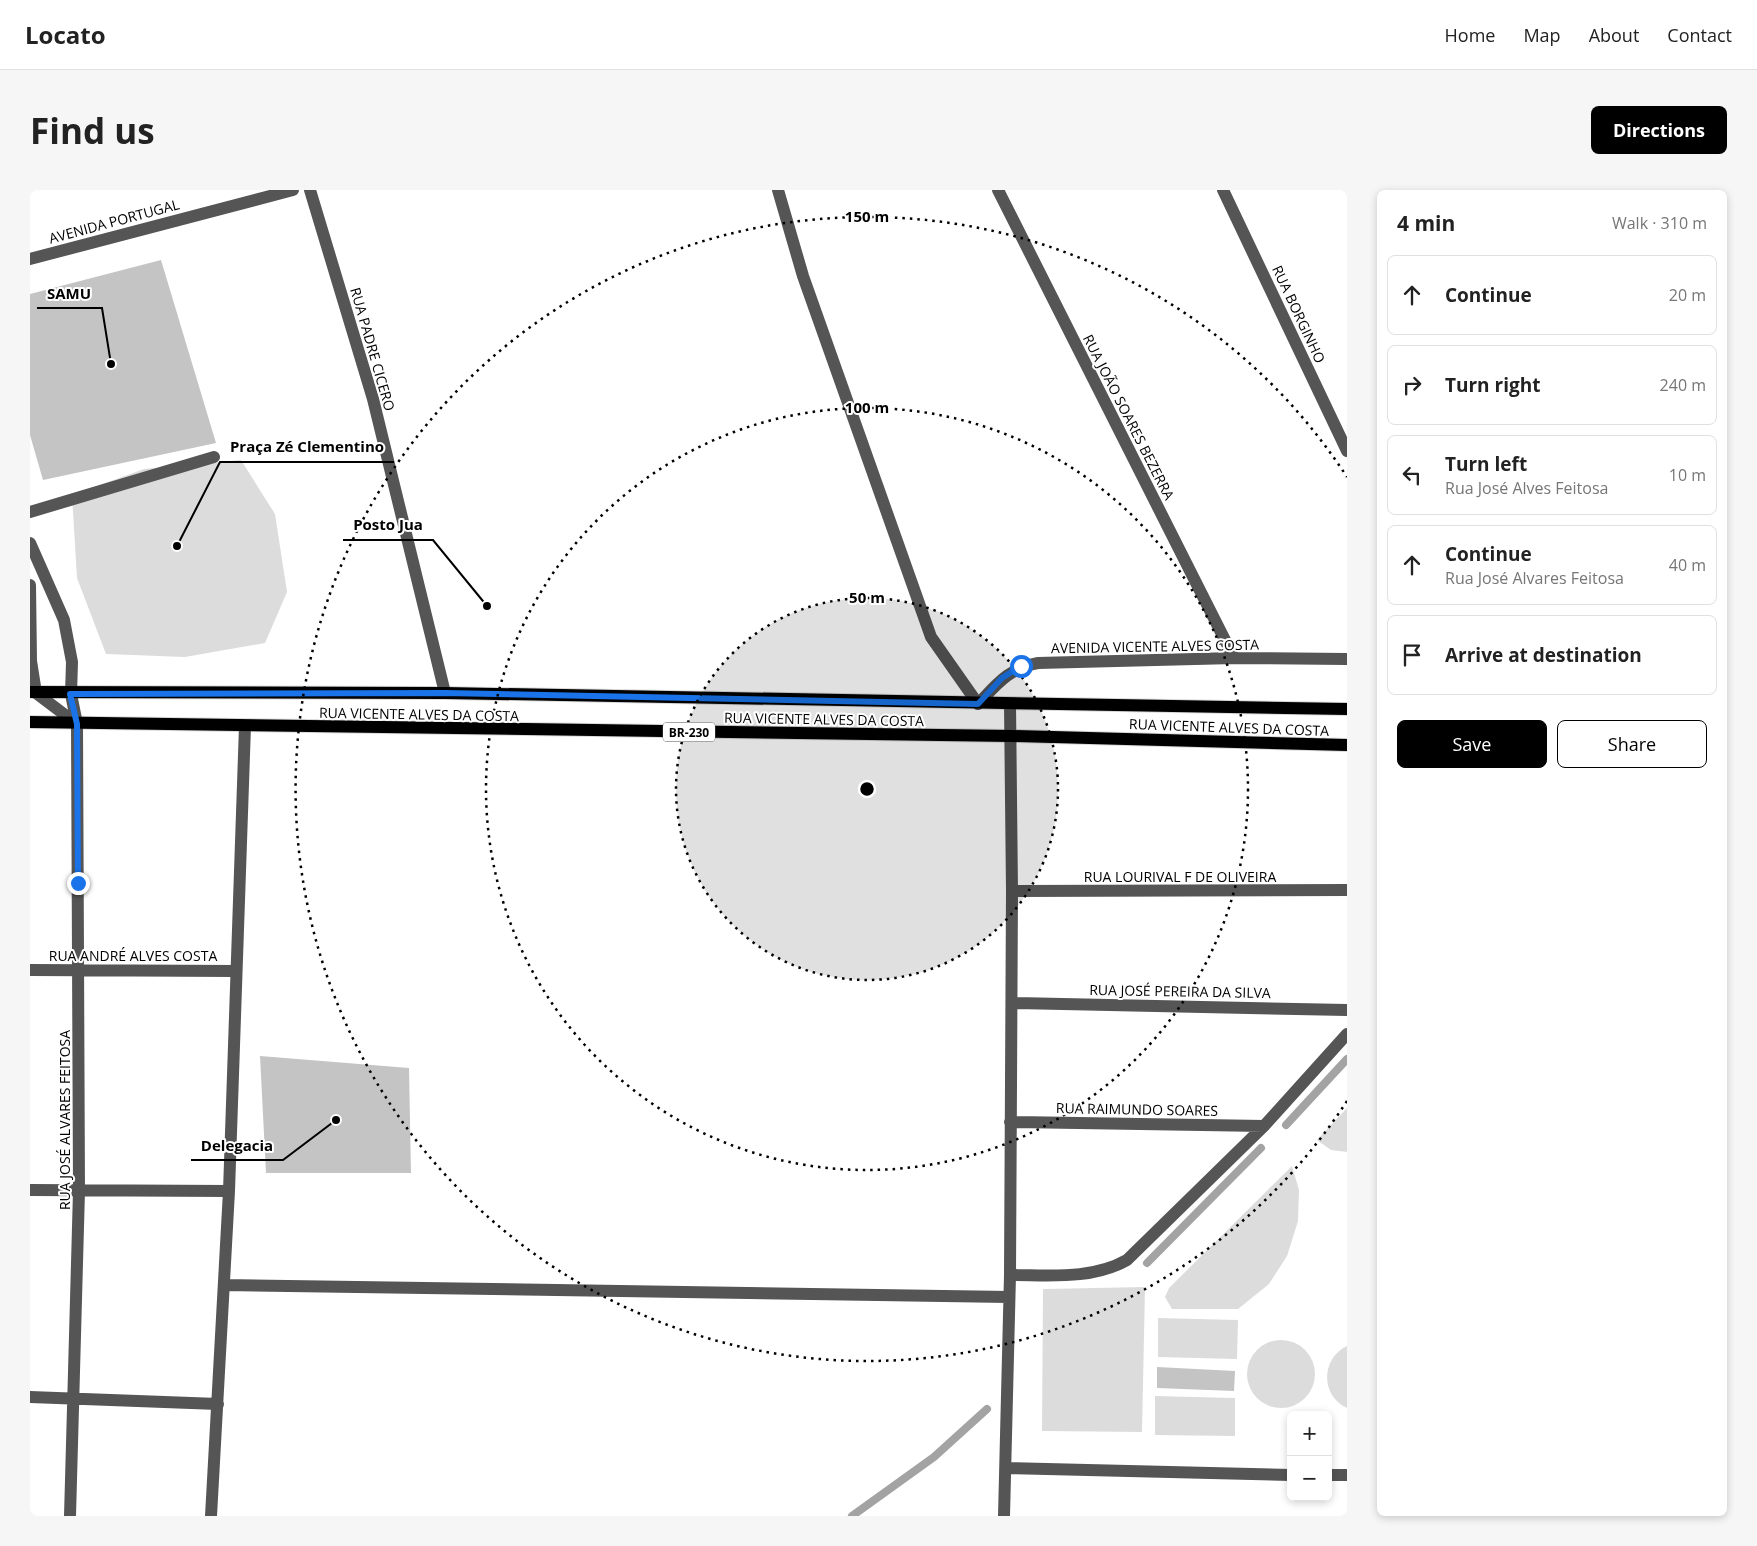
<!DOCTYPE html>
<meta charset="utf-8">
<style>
body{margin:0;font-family:"Open Sans",sans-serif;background:#f6f6f6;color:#222}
.controls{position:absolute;right:15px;bottom:15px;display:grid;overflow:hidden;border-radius:8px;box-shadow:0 2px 8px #0003}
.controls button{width:45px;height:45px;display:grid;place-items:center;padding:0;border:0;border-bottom:1px solid #e0e0e0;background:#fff;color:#222;font:25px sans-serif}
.stop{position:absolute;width:15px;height:15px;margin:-11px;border:4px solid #1a73e8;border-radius:50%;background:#fff}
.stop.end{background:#1a73e8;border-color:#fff;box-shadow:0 1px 5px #0008}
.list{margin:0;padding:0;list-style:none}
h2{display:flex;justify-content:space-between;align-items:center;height:65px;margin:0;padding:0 20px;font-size:21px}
h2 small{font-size:16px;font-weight:400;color:#767676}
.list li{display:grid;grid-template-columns:32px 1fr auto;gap:15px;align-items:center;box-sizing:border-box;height:80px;margin:0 10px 10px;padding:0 10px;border:1px solid #e0e0e0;border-radius:8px}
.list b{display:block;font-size:19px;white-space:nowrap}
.list p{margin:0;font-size:16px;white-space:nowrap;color:#767676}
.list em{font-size:16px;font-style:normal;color:#767676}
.actions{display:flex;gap:10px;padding:15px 20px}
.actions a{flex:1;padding:11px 0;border:1px solid #000;border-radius:8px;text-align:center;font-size:18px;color:#000}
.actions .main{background:#000;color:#fff}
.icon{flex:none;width:28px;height:28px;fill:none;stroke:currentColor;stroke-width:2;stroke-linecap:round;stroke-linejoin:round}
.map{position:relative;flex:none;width:1317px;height:1326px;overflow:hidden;border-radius:8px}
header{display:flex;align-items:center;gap:30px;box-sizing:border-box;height:70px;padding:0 25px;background:#fff;border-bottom:1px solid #e0e0e0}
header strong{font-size:24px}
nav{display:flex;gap:28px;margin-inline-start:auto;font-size:18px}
.intro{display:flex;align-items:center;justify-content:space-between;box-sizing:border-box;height:120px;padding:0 30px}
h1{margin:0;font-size:35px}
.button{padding:12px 22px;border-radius:8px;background:#000;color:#fff;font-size:18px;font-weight:700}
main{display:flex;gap:30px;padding:0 30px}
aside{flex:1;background:#fff;border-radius:8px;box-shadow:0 2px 8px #0003}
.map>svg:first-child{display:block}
.green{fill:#dcdcdc}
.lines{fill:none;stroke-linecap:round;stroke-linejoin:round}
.stream{stroke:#a3a3a3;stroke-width:8}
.building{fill:#c4c4c4}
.major-casing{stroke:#dbdbdb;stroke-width:14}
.minor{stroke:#555;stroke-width:12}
.major{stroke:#000;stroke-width:12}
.route{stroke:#1a73e8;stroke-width:6}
.ring{fill:none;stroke:#000;stroke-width:2.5;stroke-dasharray:2.5 5}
.labels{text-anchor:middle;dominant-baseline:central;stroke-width:4;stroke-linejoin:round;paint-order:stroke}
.shield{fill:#fff;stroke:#4c4c4c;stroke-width:1}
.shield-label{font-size:12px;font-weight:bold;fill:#000}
.street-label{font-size:14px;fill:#000;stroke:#fff}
.centre{fill:#000;stroke:#fff;stroke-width:2.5}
.ring-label{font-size:15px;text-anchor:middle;font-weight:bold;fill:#000;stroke:#fff;stroke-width:4;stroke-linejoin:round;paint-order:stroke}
.leader{fill:none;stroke:#000;stroke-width:2}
.callout-dot{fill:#000;stroke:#fff;stroke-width:2}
.callout-label{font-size:15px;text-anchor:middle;font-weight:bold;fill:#000;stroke:#fff;stroke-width:4;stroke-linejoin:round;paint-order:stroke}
</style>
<header>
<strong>Locato</strong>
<nav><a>Home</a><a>Map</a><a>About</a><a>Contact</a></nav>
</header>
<div class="intro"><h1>Find us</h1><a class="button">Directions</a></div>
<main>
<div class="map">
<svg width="1317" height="1326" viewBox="0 0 1317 1326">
<rect width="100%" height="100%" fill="#fff"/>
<path class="green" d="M211 270 245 324 257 402 235 453 155 467 76 464 47 388 42 305 114 279Z
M1317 918V962L1301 960 1287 950Z
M1262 976 1269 1000 1268 1031 1257 1066 1239 1094 1208 1119H1142L1135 1107 1139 1098Z
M1115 1097 1112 1242 1012 1241 1013 1099Z
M1128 1128 1208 1130 1207 1169 1128 1167Z
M1217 1184a34 34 0 1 1 68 0a34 34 0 1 1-68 0Z
M1317 1156V1218C1290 1206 1291 1168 1317 1156Z
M1125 1206 1205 1208V1246L1125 1245Z"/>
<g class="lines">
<path class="stream" d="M1256 935 1317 869
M1117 1073 1231 958
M822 1326 904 1267 957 1219"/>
</g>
<path class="building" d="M131 70 186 253 13 290 0 245V104Z
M230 866 379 878 381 983H236Z
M1127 1177 1205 1181 1204 1201 1127 1198Z"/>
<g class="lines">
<g class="major-casing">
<path id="major" d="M0 502 415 503 1317 519
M0 532 982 546 1317 555"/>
</g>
<path class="minor" d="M280 0 343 209 415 503
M748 0 773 86 901 447 948 514C967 494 979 478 1008 473L1204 468 1317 469
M968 0 1204 468
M1193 0 1317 261
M0 69 263 0
M0 322 184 267
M0 353 34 430 42 472 41 504 47 534 49 1001 40 1326
M0 395 1 471 6 503 47 534
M982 701 1317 700
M0 780 205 781
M982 813 1317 820
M980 932 1234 936
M0 1000 199 1001
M980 1085C1019 1085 1062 1090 1097 1070L1234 936 1317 844
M195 1095 979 1107
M0 1207 188 1214
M976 1278 1261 1285
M1298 1285H1317
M181 1326 199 1001 215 536
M974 1326 980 1085 982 701 980 514"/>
<use href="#major" class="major"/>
</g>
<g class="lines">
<path class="route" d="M48 693 47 534 40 504 415 503 948 514 972 488 991 476"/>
</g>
<circle cx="837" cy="599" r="191" fill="#000" fill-opacity=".12"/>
<g class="ring">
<circle cx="837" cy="599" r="191"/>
<circle cx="837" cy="599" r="381"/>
<path d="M1317 911A572 572 0 1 1 1317 287"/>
</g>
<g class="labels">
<rect class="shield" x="633" y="532.5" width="52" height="19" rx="4"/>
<g class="shield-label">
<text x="659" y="542">BR-230</text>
</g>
<g class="street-label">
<text transform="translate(84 31) rotate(-15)">AVENIDA PORTUGAL</text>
<text transform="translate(1269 124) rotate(65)">RUA BORGINHO</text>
<text transform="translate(343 159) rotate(74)">RUA PADRE CICERO</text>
<text transform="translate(1099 227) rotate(63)">RUA JOÃO SOARES BEZERRA</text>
<text transform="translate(1125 456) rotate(-1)">AVENIDA VICENTE ALVES COSTA</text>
<text transform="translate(389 524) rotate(1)">RUA VICENTE ALVES DA COSTA</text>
<text transform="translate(794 529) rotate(1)">RUA VICENTE ALVES DA COSTA</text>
<text transform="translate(1199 537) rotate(2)">RUA VICENTE ALVES DA COSTA</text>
<text x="1150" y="686">RUA LOURIVAL F DE OLIVEIRA</text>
<text x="103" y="765">RUA ANDRÉ ALVES COSTA</text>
<text transform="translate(1150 801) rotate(1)">RUA JOSÉ PEREIRA DA SILVA</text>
<text transform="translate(1107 919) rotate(1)">RUA RAIMUNDO SOARES</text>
<text transform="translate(34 930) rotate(-90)">RUA JOSÉ ALVARES FEITOSA</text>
</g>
</g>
<circle cx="837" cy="599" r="8" class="centre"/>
<g class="ring-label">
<text x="837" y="32">150 m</text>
<text x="837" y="223">100 m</text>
<text x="837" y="413">50 m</text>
</g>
<path class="leader" d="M81 174L72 118H7M147 356L190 272H364M457 416L403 350H313M306 930L253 970H161"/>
<g class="callout-dot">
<circle cx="81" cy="174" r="5"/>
<circle cx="147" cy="356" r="5"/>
<circle cx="457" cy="416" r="5"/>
<circle cx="306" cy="930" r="5"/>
</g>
<g class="callout-label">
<text x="39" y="109">SAMU</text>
<text x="277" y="262">Praça Zé Clementino</text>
<text x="358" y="340">Posto Jua</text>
<text x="207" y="961">Delegacia</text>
</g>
</svg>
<div class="controls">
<button>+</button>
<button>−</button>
</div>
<div class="stop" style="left:991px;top:476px"></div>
<div class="stop end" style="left:48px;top:693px"></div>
</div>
<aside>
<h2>4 min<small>Walk · 310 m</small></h2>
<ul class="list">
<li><svg class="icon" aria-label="ahead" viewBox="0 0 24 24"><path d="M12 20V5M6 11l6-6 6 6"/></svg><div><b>Continue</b></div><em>20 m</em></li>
<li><svg class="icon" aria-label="right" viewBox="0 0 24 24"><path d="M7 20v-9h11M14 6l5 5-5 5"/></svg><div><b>Turn right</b></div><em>240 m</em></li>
<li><svg class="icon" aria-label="left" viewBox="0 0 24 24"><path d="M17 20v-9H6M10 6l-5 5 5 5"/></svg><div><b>Turn left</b><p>Rua José Alves Feitosa</p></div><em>10 m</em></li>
<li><svg class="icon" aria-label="ahead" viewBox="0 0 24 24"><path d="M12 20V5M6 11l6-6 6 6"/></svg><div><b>Continue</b><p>Rua José Alvares Feitosa</p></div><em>40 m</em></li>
<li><svg class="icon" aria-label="arrive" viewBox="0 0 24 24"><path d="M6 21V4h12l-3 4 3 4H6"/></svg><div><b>Arrive at destination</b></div></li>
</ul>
<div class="actions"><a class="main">Save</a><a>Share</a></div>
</aside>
</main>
